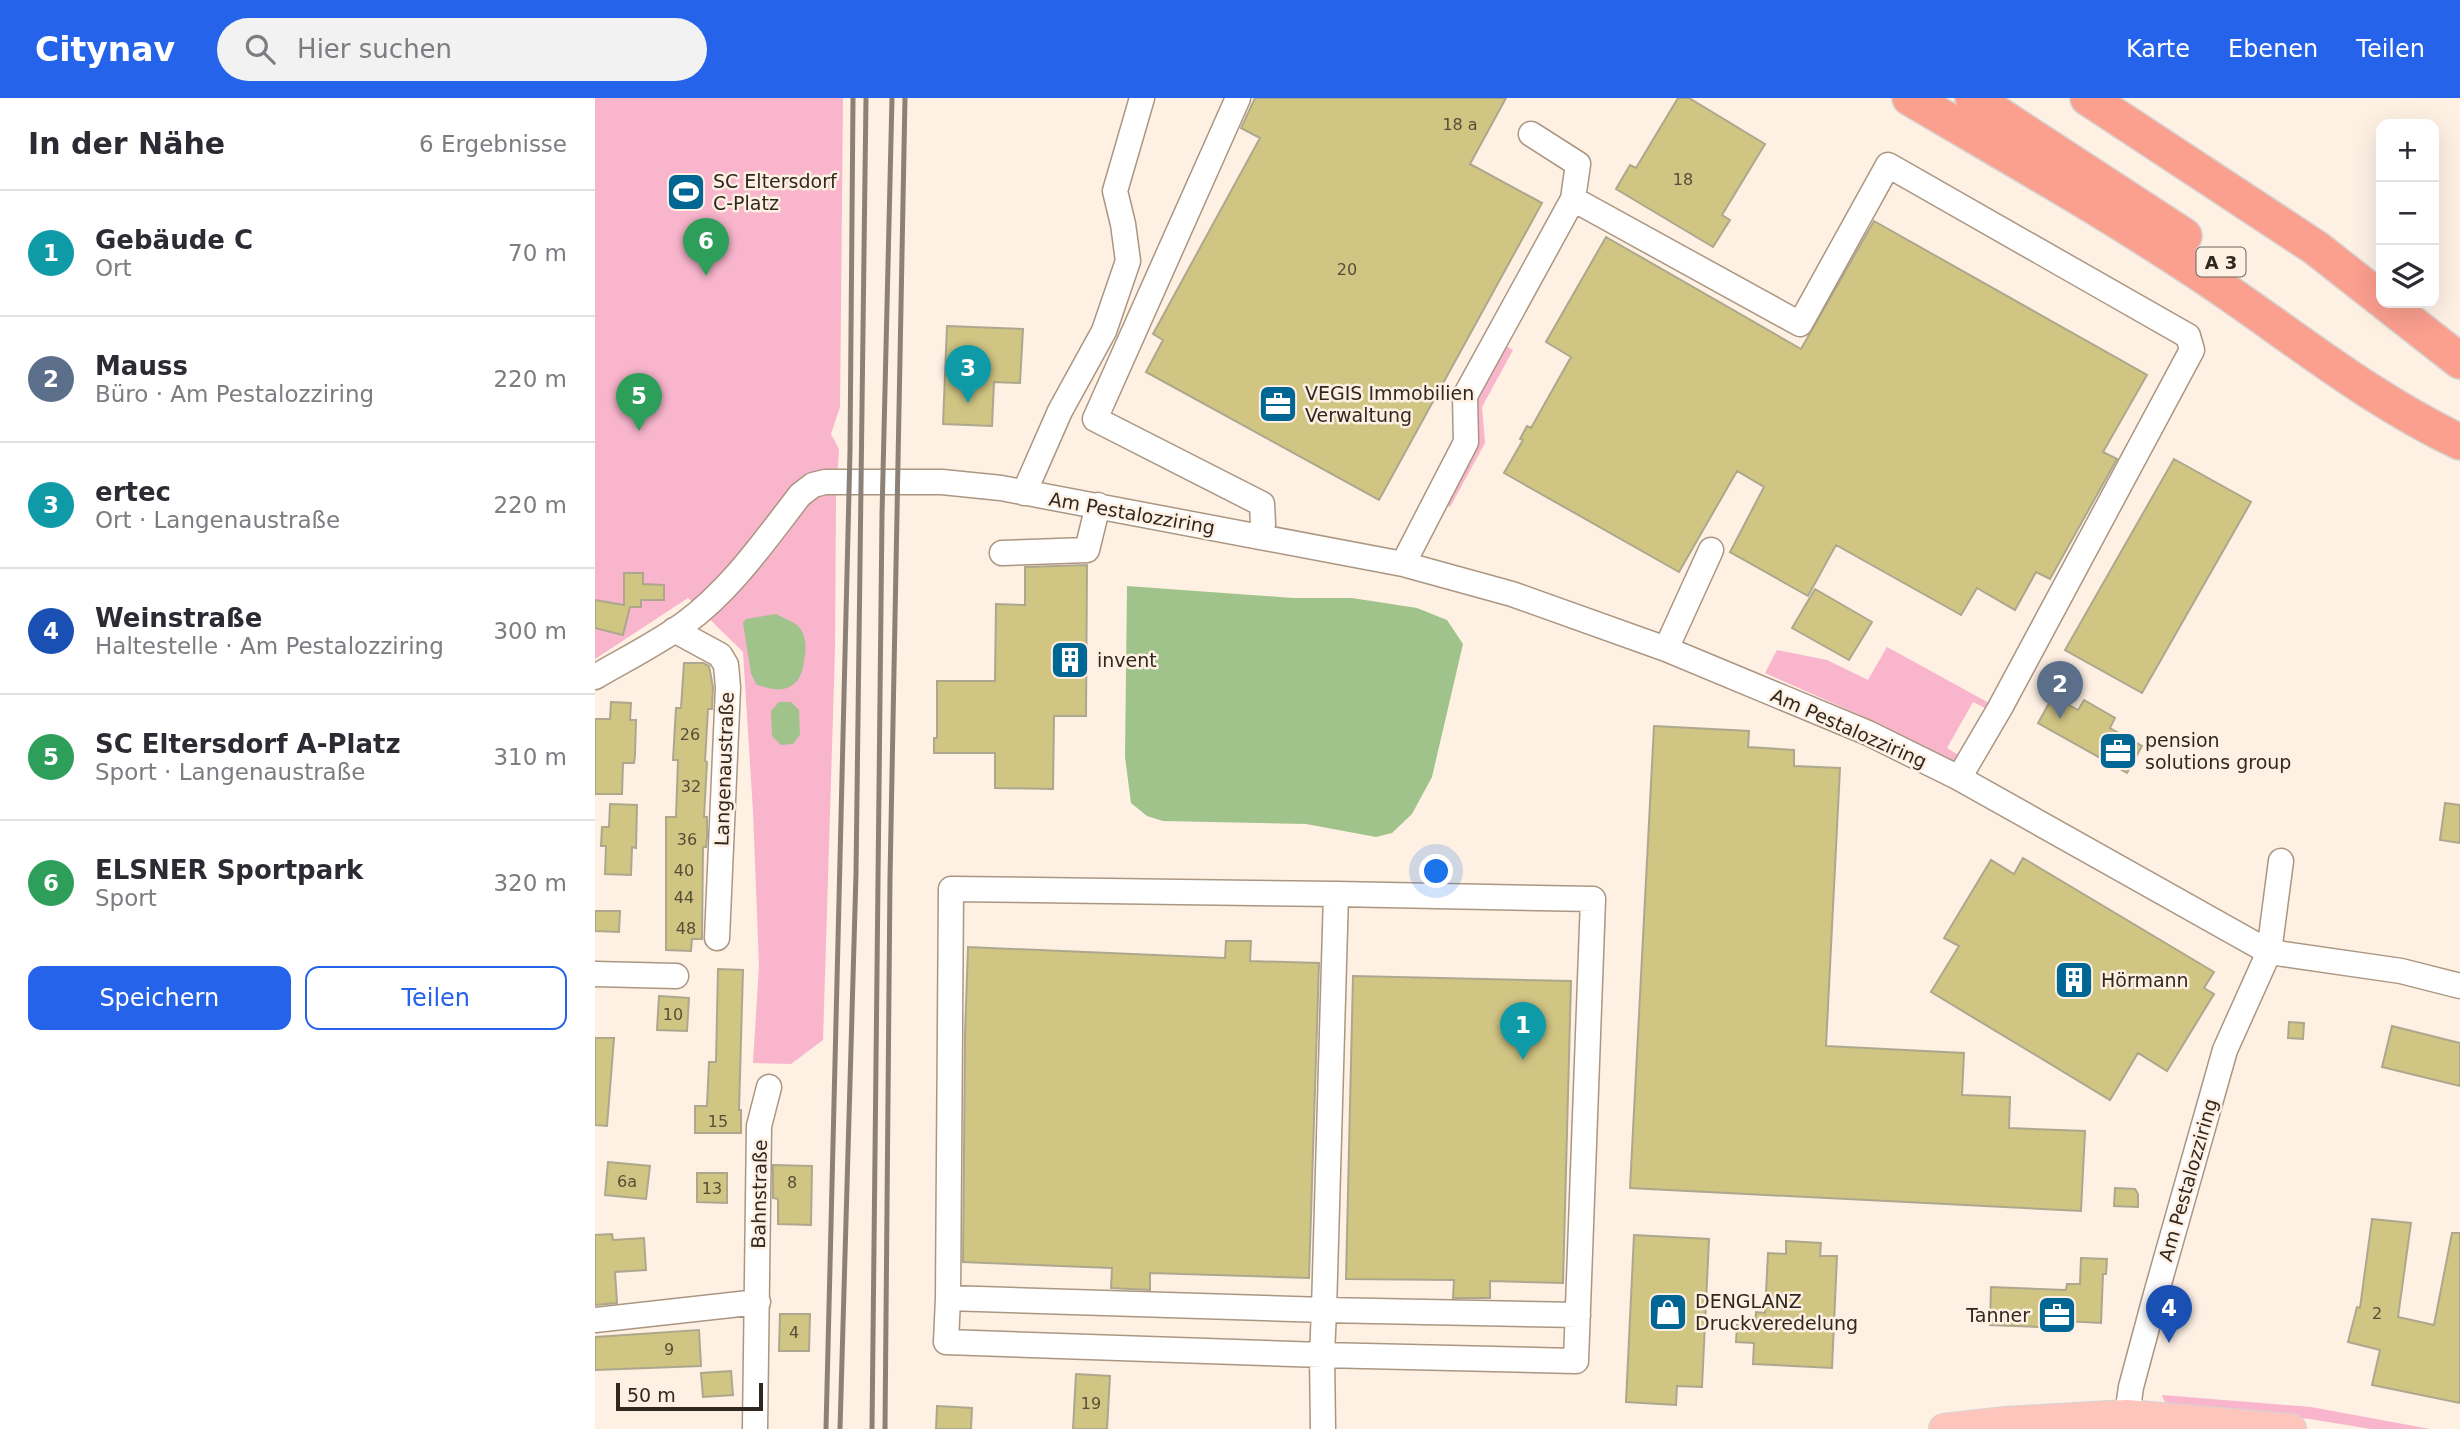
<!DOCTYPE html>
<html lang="de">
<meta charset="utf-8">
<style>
body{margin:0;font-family:"DejaVu Sans",sans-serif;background:#f2f2f3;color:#2b2b33}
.controls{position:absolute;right:21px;top:21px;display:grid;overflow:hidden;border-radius:14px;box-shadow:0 7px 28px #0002}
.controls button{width:63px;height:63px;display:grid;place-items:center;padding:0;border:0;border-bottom:2px solid #e1e1e2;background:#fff;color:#2b2b33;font:35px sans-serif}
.scale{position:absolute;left:21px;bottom:18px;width:147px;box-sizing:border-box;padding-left:7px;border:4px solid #30271f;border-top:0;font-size:19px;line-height:24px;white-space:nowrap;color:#30271f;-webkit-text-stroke:5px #fef0e3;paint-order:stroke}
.you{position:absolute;left:842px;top:774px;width:24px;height:24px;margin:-18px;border:5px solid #fff;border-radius:50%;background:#1a73e8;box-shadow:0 0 0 10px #1a73e833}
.badge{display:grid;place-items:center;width:46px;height:46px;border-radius:50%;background:#2563eb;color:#fff;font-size:23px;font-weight:700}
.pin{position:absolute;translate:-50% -58px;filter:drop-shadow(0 2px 4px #0008)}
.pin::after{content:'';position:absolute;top:37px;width:24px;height:21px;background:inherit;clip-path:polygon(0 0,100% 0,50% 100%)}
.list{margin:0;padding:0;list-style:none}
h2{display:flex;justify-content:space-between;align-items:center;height:91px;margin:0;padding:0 28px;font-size:30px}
h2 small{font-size:23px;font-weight:400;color:#7c7c81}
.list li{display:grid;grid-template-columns:46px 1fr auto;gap:21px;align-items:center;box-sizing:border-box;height:126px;padding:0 28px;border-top:2px solid #e1e1e2}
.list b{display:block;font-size:26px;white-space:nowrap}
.list p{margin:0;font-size:23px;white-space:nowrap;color:#7c7c81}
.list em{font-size:23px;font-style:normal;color:#7c7c81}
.actions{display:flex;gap:14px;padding:21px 28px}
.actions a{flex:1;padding:16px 0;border:2px solid #2563eb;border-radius:14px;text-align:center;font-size:24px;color:#2563eb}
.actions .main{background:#2563eb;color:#fff}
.icon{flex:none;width:38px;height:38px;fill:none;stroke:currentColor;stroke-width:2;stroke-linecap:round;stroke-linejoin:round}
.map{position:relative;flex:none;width:1865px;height:1331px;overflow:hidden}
header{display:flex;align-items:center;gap:42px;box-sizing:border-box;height:98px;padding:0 35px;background:#2563eb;color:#fff}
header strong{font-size:33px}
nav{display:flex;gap:38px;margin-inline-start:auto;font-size:24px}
.search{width:490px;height:63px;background:#f2f2f3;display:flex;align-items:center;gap:18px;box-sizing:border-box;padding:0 24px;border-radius:38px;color:#7c7c81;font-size:26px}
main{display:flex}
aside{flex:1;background:#fff}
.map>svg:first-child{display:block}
.green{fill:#f8b5cc}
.water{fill:#9fc38b}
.building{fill:#d0c583;stroke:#ada88d;stroke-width:2}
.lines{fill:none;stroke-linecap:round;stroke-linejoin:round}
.minor-casing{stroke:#ab9681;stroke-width:27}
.major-casing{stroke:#d6d4d2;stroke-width:32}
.highway-casing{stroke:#d6d4d2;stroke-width:38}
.minor{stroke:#fff;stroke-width:24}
.major{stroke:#fdc5bc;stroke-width:30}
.highway{stroke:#fb9f8f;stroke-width:35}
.rail{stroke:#8c8177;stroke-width:5}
.labels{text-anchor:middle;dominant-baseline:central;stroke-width:5;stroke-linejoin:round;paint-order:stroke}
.number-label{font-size:16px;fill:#584e38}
.shield{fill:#fef0e3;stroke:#6e635a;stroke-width:2}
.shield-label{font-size:18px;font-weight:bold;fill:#30271f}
.poi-label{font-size:19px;fill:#30271f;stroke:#fef0e3;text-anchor:start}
.street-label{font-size:19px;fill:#30271f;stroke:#fef0e3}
</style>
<header>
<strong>Citynav</strong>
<div class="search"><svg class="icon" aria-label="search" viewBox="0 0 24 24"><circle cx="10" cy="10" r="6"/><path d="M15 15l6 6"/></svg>Hier suchen</div>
<nav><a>Karte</a><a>Ebenen</a><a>Teilen</a></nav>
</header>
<main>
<aside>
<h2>In der Nähe<small>6 Ergebnisse</small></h2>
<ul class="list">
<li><span class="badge" style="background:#0f9aa8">1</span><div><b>Gebäude C</b><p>Ort</p></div><em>70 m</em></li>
<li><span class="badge" style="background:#5c6f8a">2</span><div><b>Mauss</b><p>Büro · Am Pestalozziring</p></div><em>220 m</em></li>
<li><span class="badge" style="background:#0f9aa8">3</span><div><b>ertec</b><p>Ort · Langenaustraße</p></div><em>220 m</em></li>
<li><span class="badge" style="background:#1a4fb4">4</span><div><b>Weinstraße</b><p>Haltestelle · Am Pestalozziring</p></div><em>300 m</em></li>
<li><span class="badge" style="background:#2e9e5b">5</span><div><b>SC Eltersdorf A-Platz</b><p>Sport · Langenaustraße</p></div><em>310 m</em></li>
<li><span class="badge" style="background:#2e9e5b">6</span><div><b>ELSNER Sportpark</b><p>Sport</p></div><em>320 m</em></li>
</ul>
<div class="actions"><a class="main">Speichern</a><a>Teilen</a></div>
</aside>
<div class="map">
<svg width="1865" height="1331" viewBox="0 0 1865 1331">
<rect width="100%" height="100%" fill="#fef0e3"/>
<path class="green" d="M0 0H248L245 309 236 336 244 351 241 397 240 552 228 942 196 966 158 965 164 868 158 713 148 554 93 500 0 561Z
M911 248 918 252 887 309 890 345 855 409 849 406 880 308Z
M1292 549 1394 605 1392 611 1378 604 1352 650 1365 658 1360 666 1285 626 1170 575 1182 552 1232 562 1273 582Z
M1567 1297 1716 1309 1835 1331H1776L1715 1321 1580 1309 1569 1303Z"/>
<path class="water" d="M532 488 698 500H757L822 510 852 522 868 546 837 679 817 716 797 735 781 739 711 726 568 723 552 718 536 705 530 659Z
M181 516C188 520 200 524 205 530 212 541 211 551 209 563 206 592 186 597 161 586L156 575 148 525 151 521Z
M184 604H196L204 612 205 637 198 646 186 647 177 638 176 613Z"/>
<path class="building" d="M660 0H911L875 66 947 105 784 402 551 274 568 242 558 236 665 40 646 30Z
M1083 0H1094L1170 46 1127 117 1135 122 1118 149 1021 91 1035 67 1041 70Z
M1279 123 1552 277 1508 354 1522 361 1455 481 1441 474 1420 512 1382 490 1366 517 1241 447 1213 498 1135 454 1169 389 1142 373 1084 474 909 375 928 342 925 341 932 328 936 330 976 259 951 244 1011 139 1206 251Z
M352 228 428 231 425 285 399 284 397 328 348 326Z
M1579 361 1656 404 1547 595 1470 552Z
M492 467 491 618H459L458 691 400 690V655H339V640H342V583H400L401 506 430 507V469Z
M29 475H48V486L69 487V502H46V509H35L28 537 0 530V502L29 507Z
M1220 491 1277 524 1254 562 1197 530Z
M89 565H108L114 568 118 589 117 611H113L110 663 112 664 109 719H112V739L111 749H108L107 841H97L96 853 71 852V719H81L83 662H78L81 610H86Z
M1458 598 1483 612 1489 602 1520 620 1515 630 1547 648 1532 675 1443 625Z
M16 604 36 605 35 622H41L40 657 39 665H28L27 696H0V621H15Z
M1059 628 1154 633 1153 649 1199 652V668L1245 670 1231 948 1369 955 1367 997 1415 999 1414 1030 1490 1033 1486 1113 1035 1090Z
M1850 705 1865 707V745L1845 742Z
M15 706 42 707 41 750 37 749 36 777 10 776 11 748H6L7 729H14Z
M1428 760 1619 874 1609 890 1619 896 1572 973 1543 955 1515 1002 1336 894 1364 848 1349 840 1396 762 1419 776Z
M0 813H25L24 834 0 833Z
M631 843H656L655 863 724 865 714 1180 555 1175V1192L516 1190 517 1170 368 1164 370 936 373 849 630 860Z
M123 871 148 872 144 1012H146V1035H100V1008H112L114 964H121Z
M758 878 976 883 968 1185 895 1183V1200H858L859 1182 751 1181Z
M64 898 94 900 92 933 62 932Z
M1694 924 1709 925 1708 941 1693 940Z
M1797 928 1865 945V988L1787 969Z
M0 940H19L12 1028 0 1027Z
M13 1064 55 1068 51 1101 10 1097Z
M178 1067 217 1068 216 1127 183 1126V1101L178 1100Z
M102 1075H132V1105L102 1104Z
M1520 1090 1540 1091 1543 1096V1109L1519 1108Z
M1777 1121 1816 1125 1803 1219 1839 1227 1857 1135H1865V1305L1777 1287 1785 1252 1753 1244 1762 1209 1765 1210Z
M17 1136 18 1142 49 1140 51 1172 20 1174 22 1205 0 1207V1137Z
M1039 1137 1114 1141 1107 1289 1082 1288 1081 1307 1031 1304Z
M1191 1143 1226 1145 1225 1158H1242L1237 1270 1158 1266 1159 1245 1141 1244 1142 1227 1160 1228 1161 1214 1170 1215 1173 1155 1191 1156Z
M1486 1160 1512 1161 1511 1176H1508L1506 1225 1470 1223V1230L1395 1227 1396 1189 1471 1192 1472 1186H1485Z
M185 1216H215L214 1253H184Z
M104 1232 106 1268 0 1272V1239Z
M136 1273 138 1297 108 1299 106 1275Z
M481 1276 515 1278 512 1331H478Z
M342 1308 377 1310 376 1331H341Z"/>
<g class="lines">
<g class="minor-casing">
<path id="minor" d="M643 0 500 321 667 406 668 426 665 439
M978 101 1205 226 1293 67 1593 238 1597 252 1405 610 1364 680
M429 395 465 313 509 233 533 163 528 126 520 93 547 0
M407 455 492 452 503 407
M808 466 871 344 870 298 978 101 983 66 936 36
M79 532 125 557 131 567 133 589 122 840
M1071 551 1116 452
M0 579C29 562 61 546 89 526 136 492 170 442 205 397L218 387 230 384H347L406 390 808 466 917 496 1071 551 1273 635 1364 680 1674 854 1686 763
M0 876 81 878
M353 1200 356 791 741 796
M0 1222 163 1204
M1532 1317 1536 1289 1561 1196 1630 952 1674 854 1806 873 1865 888
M160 1331 164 1028 174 989
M728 1331 727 1257 351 1244 353 1200 729 1212 727 1257 981 1263 998 801 741 796 729 1212 983 1217"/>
</g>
<g class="major-casing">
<path id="major" d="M1349 1331 1410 1324 1532 1317 1696 1331"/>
</g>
<g class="highway-casing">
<path id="highway" d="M1315 0C1410 56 1506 110 1598 171 1687 229 1768 298 1865 344
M1378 0 1589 138
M1493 0 1721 150 1786 201
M1791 205 1865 263"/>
</g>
<use href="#minor" class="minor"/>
<use href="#major" class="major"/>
<use href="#highway" class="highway"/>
<path class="rail" d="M231 1331 255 353 258 0
M245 1331 261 776 271 0
M277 1331 287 417 297 0
M290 1331 295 780 310 0"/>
</g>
<defs>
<g id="stadium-square" transform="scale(2.0125)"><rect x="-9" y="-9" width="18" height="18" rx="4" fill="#006694" stroke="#fef0e3"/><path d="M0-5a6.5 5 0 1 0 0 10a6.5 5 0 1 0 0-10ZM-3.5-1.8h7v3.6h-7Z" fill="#fff"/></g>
<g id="office-square" transform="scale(2.0125)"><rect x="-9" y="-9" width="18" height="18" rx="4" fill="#006694" stroke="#fef0e3"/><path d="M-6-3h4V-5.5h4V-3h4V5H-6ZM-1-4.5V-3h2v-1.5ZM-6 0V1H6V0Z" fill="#fff"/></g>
<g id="building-square" transform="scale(2.0125)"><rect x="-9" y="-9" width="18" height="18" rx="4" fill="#006694" stroke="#fef0e3"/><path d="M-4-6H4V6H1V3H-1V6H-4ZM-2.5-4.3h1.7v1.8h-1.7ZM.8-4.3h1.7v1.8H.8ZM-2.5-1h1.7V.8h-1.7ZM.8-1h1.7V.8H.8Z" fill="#fff"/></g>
<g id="shop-square" transform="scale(2.0125)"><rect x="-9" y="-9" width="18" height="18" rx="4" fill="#006694" stroke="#fef0e3"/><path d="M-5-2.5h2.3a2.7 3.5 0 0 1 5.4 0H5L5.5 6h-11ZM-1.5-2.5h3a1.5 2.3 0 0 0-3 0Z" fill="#fff"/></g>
</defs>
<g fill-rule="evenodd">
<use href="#stadium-square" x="91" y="94"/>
<use href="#office-square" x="683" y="306"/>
<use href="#building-square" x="475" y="562"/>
<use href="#office-square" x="1523" y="653"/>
<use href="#building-square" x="1479" y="882"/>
<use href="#shop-square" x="1073" y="1214"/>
<use href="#office-square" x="1462" y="1217"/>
</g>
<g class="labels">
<g class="number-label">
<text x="865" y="26">18 a</text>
<text x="1088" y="81">18</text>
<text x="752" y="171">20</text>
<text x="95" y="636">26</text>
<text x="96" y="688">32</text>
<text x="92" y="741">36</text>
<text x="89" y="772">40</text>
<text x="89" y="799">44</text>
<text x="91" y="830">48</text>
<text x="78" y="916">10</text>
<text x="123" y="1023">15</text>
<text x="32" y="1083">6a</text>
<text x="197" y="1084">8</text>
<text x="117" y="1090">13</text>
<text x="1782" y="1215">2</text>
<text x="199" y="1234">4</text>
<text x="74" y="1251">9</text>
<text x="496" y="1305">19</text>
</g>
<rect class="shield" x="1601.5" y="149.5" width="49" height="29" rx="5"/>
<g class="shield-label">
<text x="1626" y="164">A 3</text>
</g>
<g class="poi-label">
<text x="118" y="83">SC Eltersdorf<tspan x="118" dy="22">C-Platz</tspan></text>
<text x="710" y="295">VEGIS Immobilien<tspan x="710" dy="22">Verwaltung</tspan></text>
<text x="502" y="562">invent</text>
<text x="1550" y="642">pension<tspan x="1550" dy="22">solutions group</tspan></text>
<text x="1506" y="882">Hörmann</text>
<text x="1100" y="1203">DENGLANZ<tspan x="1100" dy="22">Druckveredelung</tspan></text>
<text x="1435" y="1217" text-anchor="end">Tanner</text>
</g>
<g class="street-label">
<text transform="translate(537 415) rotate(10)">Am Pestalozziring</text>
<text transform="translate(1254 630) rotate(24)">Am Pestalozziring</text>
<text transform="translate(129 671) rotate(-88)">Langenaustraße</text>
<text transform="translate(1593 1082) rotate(-74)">Am Pestalozziring</text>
<text transform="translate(164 1096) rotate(-89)">Bahnstraße</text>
</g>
</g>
</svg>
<div class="controls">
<button>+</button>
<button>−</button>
<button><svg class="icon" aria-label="layers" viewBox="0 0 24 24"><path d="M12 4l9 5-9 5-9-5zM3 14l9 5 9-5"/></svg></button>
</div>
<div class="scale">50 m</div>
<div class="you"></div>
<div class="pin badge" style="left:928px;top:962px;background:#0f9aa8">1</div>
<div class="pin badge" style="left:1465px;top:621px;background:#5c6f8a">2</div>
<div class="pin badge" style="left:373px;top:305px;background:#0f9aa8">3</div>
<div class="pin badge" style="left:1574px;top:1245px;background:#1a4fb4">4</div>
<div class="pin badge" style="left:44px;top:333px;background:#2e9e5b">5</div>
<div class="pin badge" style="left:111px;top:178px;background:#2e9e5b">6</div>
</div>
</main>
